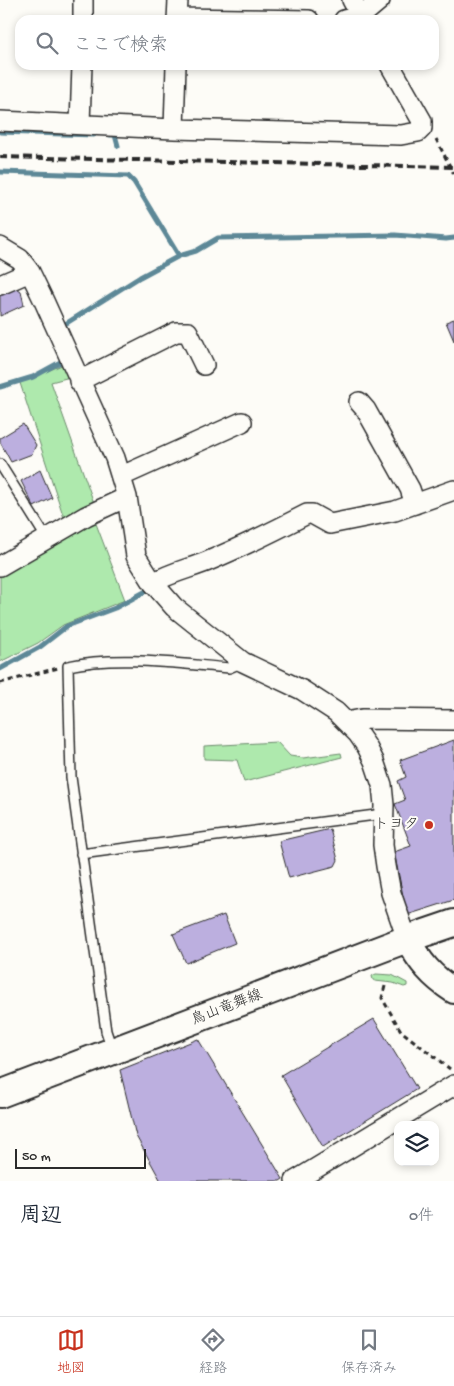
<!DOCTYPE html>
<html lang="ja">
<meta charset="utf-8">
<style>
body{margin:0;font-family:"Gochi Hand","Klee One",sans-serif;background:#f2f2f3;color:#1f2937}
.controls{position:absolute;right:15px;bottom:15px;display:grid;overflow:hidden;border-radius:10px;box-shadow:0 2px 8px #0003}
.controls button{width:45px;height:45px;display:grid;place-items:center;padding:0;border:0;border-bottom:1px solid #e0e1e3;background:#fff;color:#1f2937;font:25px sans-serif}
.scale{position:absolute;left:15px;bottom:12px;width:131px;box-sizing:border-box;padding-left:5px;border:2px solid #2b2b2b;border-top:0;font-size:14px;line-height:18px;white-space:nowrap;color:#2b2b2b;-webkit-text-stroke:4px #fdfcf7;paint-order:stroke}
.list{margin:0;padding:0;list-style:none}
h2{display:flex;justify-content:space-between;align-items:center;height:65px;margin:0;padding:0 20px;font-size:21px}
h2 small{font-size:16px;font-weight:400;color:#747a83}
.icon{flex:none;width:28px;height:28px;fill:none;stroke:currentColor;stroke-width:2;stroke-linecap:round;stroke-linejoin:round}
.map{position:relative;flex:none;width:454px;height:1181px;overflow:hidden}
.search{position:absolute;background:#fff;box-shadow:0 2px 8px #0003;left:15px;right:15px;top:15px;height:55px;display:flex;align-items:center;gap:12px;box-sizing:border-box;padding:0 18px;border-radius:15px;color:#747a83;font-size:19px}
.sheet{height:135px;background:#fff}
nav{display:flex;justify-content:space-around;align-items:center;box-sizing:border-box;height:70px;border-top:1px solid #e0e1e3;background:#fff;font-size:14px;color:#747a83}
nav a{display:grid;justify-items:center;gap:2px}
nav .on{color:#c8321e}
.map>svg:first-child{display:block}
.green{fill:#aee9ad;stroke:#6c8a6c}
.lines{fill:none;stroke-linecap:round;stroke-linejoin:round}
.stream{stroke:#5d8897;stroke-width:5}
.building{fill:#bcafdf;stroke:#2b2b2b}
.service-casing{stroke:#2b2b2b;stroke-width:12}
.minor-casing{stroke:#2b2b2b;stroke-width:22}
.tertiary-casing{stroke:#2b2b2b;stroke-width:28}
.secondary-casing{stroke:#2b2b2b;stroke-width:30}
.path{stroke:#2b2b2b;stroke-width:3;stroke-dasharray:5 4;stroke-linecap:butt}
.service{stroke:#fdfcf7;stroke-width:9}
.minor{stroke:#fdfcf7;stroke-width:19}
.tertiary{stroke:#fdfcf7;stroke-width:24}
.secondary{stroke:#fdfcf7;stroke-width:26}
.rail{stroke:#2b2b2b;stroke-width:4;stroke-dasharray:8 4;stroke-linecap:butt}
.poi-dot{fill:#c8321e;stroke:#fdfcf7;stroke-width:2}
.labels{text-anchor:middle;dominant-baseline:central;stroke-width:4;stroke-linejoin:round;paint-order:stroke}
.poi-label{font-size:15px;fill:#2b2b2b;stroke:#fdfcf7;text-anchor:end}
.street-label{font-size:15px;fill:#2b2b2b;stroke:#fdfcf7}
</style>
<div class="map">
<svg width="454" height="1181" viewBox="0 0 454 1181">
<rect width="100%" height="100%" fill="#fdfcf7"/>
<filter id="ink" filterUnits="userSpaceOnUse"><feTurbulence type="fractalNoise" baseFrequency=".02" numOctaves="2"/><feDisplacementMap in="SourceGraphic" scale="10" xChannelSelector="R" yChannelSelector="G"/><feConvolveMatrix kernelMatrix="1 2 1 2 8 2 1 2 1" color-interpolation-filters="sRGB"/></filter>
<g filter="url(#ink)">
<path class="green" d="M64 364 70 377 51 382 95 506 65 521 20 383Z
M95 521 125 600 63 625 38 643 0 662V575Z
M277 742 290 756 303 758 341 753 342 757 244 782 237 760 204 759V746Z
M376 974 392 975 407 983V986L404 987 393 983 375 981 373 980 372 976Z"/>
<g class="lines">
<path class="stream" d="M0 132 94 135
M110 135H115L118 146
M0 172 128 176 134 182 179 256
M62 326 140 277 179 256 196 251 218 238 395 235 446 239 454 238
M0 387 33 377 64 360
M0 669 40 647 67 626 115 608 150 589"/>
</g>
<path class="building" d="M14 286 21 291 24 305 0 316V293Z
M454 319V341L446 322Z
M23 424 36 445 32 454 11 462 0 442V438Z
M40 470 52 498 34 507 21 481Z
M454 740V900L407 915 394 852 411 846 395 804 405 800 398 781 406 777 400 760Z
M330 829 338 860 335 866 289 878 279 841Z
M224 915 235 943 186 963 173 934Z
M374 1019 417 1089 323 1147 281 1075Z
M198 1039 283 1179 280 1181H161L136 1136 120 1070Z"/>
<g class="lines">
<g class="service-casing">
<path id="service" d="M0 464 47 539
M81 854 383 814
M112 1049 106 1031 71 777 68 666C118 655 179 664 229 668L243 662"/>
</g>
<g class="minor-casing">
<path id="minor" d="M352 0 363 20
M177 18 309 20
M83 20V0
M177 20 178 0
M344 20 361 16 380 0
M0 121 174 129 401 135 418 132 422 128V121L390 65
M80 124 82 65
M174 129 176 65
M0 247 20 259 30 272 44 301 115 458 127 497 136 556 153 583 174 607 243 662 302 690 336 712 358 734 367 747 374 761 382 785 384 805 383 845 386 866 391 893 407 939
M0 285 30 272
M79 381 176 332H188L204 365
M359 402 366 410 410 489 415 504
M122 476 242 422
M0 566 86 516 127 497
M153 583C169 573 188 569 206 562 240 548 274 531 307 514H312L330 524 395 511 454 490
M346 722 362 719 454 720
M295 1181 454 1085"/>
</g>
<g class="tertiary-casing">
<path id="tertiary" d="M407 939C420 962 431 976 454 991"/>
</g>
<g class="secondary-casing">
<path id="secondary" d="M0 1094 407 939 454 923"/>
</g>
<path class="path" d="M436 139 454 174
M0 683 58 668
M385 986 382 998 401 1031 450 1069"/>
<use href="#service" class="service"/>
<use href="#minor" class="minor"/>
<use href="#tertiary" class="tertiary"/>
<use href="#secondary" class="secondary"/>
<path class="rail" d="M0 157 454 167"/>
</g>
</g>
<circle class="poi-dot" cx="429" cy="825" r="5"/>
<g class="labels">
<g class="poi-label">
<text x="419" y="825">トヨタ</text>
</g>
<g class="street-label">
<text transform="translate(227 1008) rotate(-21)">鳥山竜舞線</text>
</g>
</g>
</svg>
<div class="controls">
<button><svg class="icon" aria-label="layers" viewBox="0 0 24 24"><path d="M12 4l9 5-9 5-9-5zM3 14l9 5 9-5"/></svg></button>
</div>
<div class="scale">50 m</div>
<div class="search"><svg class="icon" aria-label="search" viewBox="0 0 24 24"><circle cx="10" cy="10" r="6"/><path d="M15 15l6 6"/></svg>ここで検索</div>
</div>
<section class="sheet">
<h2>周辺<small>0件</small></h2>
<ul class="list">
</ul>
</section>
<nav>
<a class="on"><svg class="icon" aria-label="map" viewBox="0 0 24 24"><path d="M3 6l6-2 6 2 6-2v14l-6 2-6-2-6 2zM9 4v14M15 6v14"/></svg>地図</a>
<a><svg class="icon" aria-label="directions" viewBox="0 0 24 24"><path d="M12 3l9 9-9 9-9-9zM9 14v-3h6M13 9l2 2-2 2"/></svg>経路</a>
<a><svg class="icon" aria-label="saved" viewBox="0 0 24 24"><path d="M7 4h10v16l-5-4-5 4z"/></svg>保存済み</a>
</nav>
